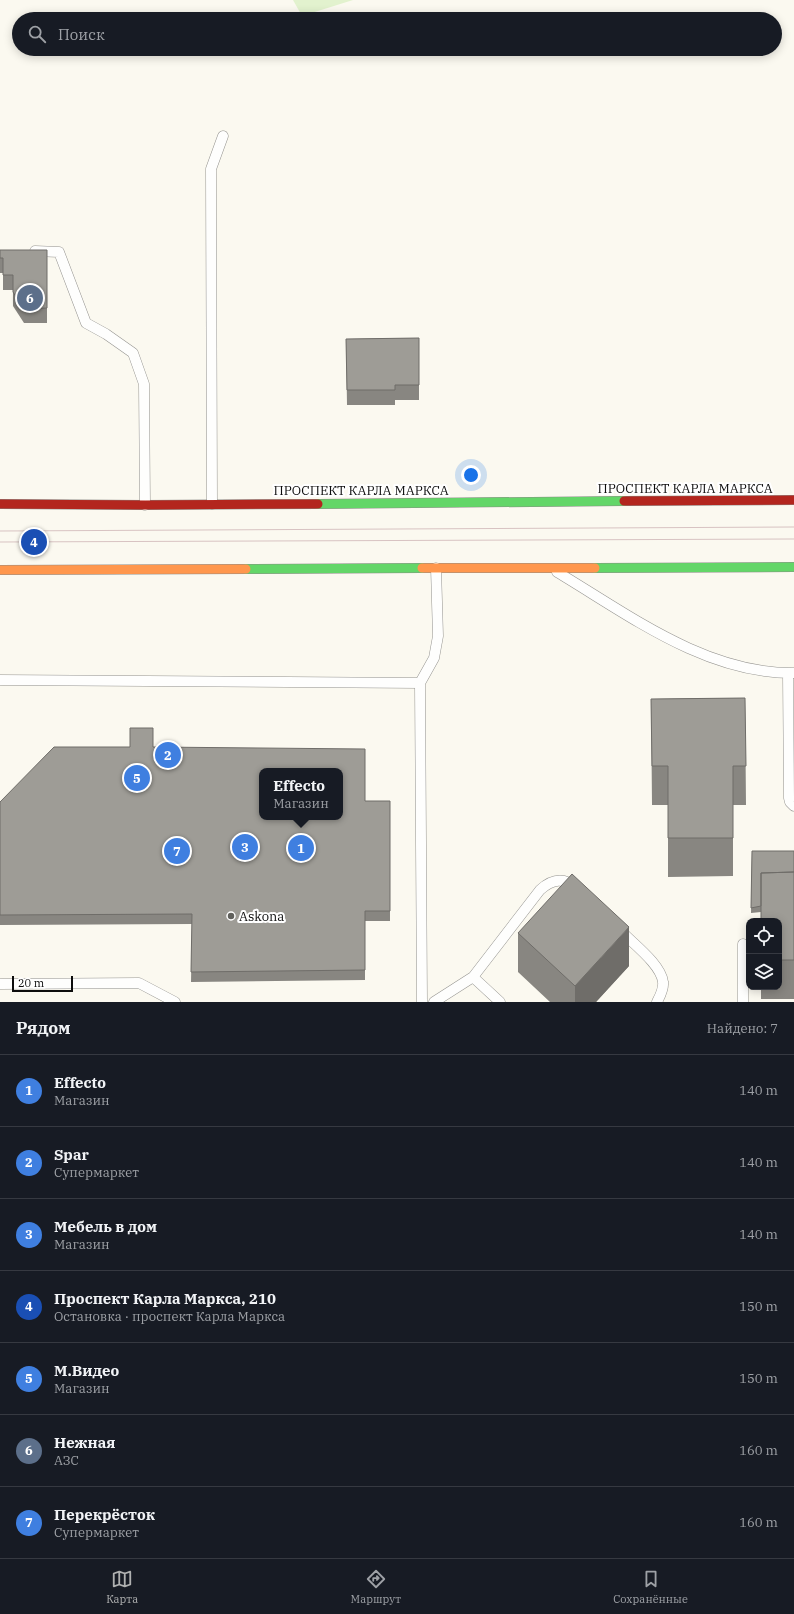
<!DOCTYPE html>
<html lang="ru">
<meta charset="utf-8">
<style>
body{margin:0;font-family:"IBM Plex Serif",serif;background:#242831;color:#f1f3f6}
.controls{position:absolute;right:12px;bottom:12px;display:grid;overflow:hidden;border-radius:8px;box-shadow:0 2px 10px #0003}
.controls button{width:36px;height:36px;display:grid;place-items:center;padding:0;border:0;border-bottom:1px solid #363941;background:#171b24;color:#f1f3f6;font:20px sans-serif}
.scale{position:absolute;left:12px;bottom:10px;width:61px;box-sizing:border-box;padding-left:4px;border:2px solid #0d0d0d;border-top:0;font-size:11px;line-height:14px;white-space:nowrap;color:#0d0d0d;-webkit-text-stroke:3px #fff;paint-order:stroke}
.you{position:absolute;left:471px;top:475px;width:14px;height:14px;margin:-10px;border:3px solid #fff;border-radius:50%;background:#1a73e8;box-shadow:0 0 0 6px #1a73e833}
.badge{display:grid;place-items:center;width:26px;height:26px;border-radius:50%;background:#b0b1b1;color:#fff;font-size:13px;font-weight:700}
.pin{position:absolute;translate:-50% -50%;border:2px solid #fff;box-shadow:0 1px 4px #0006}
.popup{position:absolute;left:259px;top:768px;width:84px;height:52px;box-sizing:border-box;display:grid;place-content:center;border-radius:8px;background:#171b24;filter:drop-shadow(0 1px 3px #0005);font-size:13px;white-space:nowrap;color:#9ea1a6}
.popup b{font-size:15px;color:#f1f3f6}
.popup::after{content:'';position:absolute;left:50%;top:100%;margin-left:-8px;border:8px solid transparent;border-top-color:#171b24}
.list{margin:0;padding:0;list-style:none}
h2{display:flex;justify-content:space-between;align-items:center;height:52px;margin:0;padding:0 16px;font-size:17px}
h2 small{font-size:13px;font-weight:400;color:#9ea1a6}
.list li{display:grid;grid-template-columns:26px 1fr auto;gap:12px;align-items:center;box-sizing:border-box;height:72px;padding:0 16px;border-top:1px solid #363941}
.list b{display:block;font-size:15px;white-space:nowrap}
.list p{margin:0;font-size:13px;white-space:nowrap;color:#9ea1a6}
.list em{font-size:13px;font-style:normal;color:#9ea1a6}
.icon{flex:none;width:22px;height:22px;fill:none;stroke:currentColor;stroke-width:2;stroke-linecap:round;stroke-linejoin:round}
.map{position:relative;flex:none;width:794px;height:1002px;overflow:hidden}
.search{position:absolute;background:#171b24;box-shadow:0 2px 10px #0003;left:12px;right:12px;top:12px;height:44px;display:flex;align-items:center;gap:10px;box-sizing:border-box;padding:0 14px;border-radius:22px;color:#9ea1a6;font-size:15px}
.sheet{height:556px;background:#171b24}
nav{display:flex;justify-content:space-around;align-items:center;box-sizing:border-box;height:56px;border-top:1px solid #363941;background:#171b24;font-size:11px;color:#9ea1a6}
nav a{display:grid;justify-items:center;gap:2px}
nav .on{color:#b0b1b1}
.map>svg:first-child{display:block}
.green{fill:#e2f2ce}
.lines{fill:none;stroke-linecap:round;stroke-linejoin:round}
.lane-casing{stroke:#94938f;stroke-width:11}
.fast-casing{stroke:#8b8a86;stroke-width:10}
.slow-casing{stroke:#8b8a86;stroke-width:10}
.jam-casing{stroke:#8b8a86;stroke-width:10}
.lane{stroke:#fefefd;stroke-width:10}
.fast{stroke:#63d668;stroke-width:9}
.slow{stroke:#ff974d;stroke-width:9}
.jam{stroke:#b3261e;stroke-width:9}
.tram{stroke:#d8c3c2;stroke-width:1}
.wall{fill:#888681}
.shaded-wall{fill:#6f6d69}
.building{fill:#9e9c96;stroke:#6f6d69;fill-rule:evenodd}
.poi-dot{fill:#60605c;stroke:#fff;stroke-width:1.5}
.labels{text-anchor:middle;dominant-baseline:central;stroke-width:4;stroke-linejoin:round;paint-order:stroke}
.street-label{font-size:13px;fill:#0d0d0d;stroke:#fff}
.poi-label{font-size:13px;fill:#0d0d0d;stroke:#fff;text-anchor:start}
</style>
<div class="map">
<svg width="794" height="1002" viewBox="0 0 794 1002">
<rect width="100%" height="100%" fill="#fbf9f0"/>
<path class="green" d="M293 0H353L302 16Z"/>
<g class="lines">
<g class="lane-casing">
<path id="lane" d="M35 251 59 252 86 323 106 334 133 353 144 384 145 505
M212 504 211 169 223 136
M557 572C629 615 706 674 794 673
M788 673 789 798 790 802 794 806
M0 680 420 683 434 658 438 636 436 568
M420 683 422 1002
M620 930C632 943 661 964 663 982 664 989 660 996 657 1002
M743 944V1002
M473 977 500 1002
M0 984 139 983 175 1002
M434 1002 473 977 540 890C552 879 564 877 577 888"/>
</g>
<g class="fast-casing">
<path id="fast" d="M318 504 624 501
M595 568 794 567
M246 569 422 568"/>
</g>
<g class="slow-casing">
<path id="slow" d="M422 568H595
M0 570 246 569"/>
</g>
<g class="jam-casing">
<path id="jam" d="M624 501 794 500
M0 504 145 505 318 504"/>
</g>
<use href="#lane" class="lane"/>
<use href="#fast" class="fast"/>
<use href="#slow" class="slow"/>
<use href="#jam" class="jam"/>
<path class="tram" d="M0 531 794 527
M0 542 794 539"/>
</g>
<path class="wall" d="M0 250H47V323H24L13 306V290H3V273H0Z
M419 338V400H395V405H347L346 339Z
M745 698 746 805H733V876L668 877V805H652L651 699Z
M153 747 365 801H390V921H365V980L191 982 192 924 0 925V802Z
M752 851H794V999H761V987H779V921L761 912 751 913Z
M518 933 629 966 596 1002H550L518 972Z"/>
<path class="shaded-wall" d="M629 927V966L596 1002H575V986Z"/>
<path class="building" d="M0 250H47V308L24 309 13 292V275H3V258H0Z
M419 338V385H395V390H347L346 339Z
M745 698 746 766H733V838H668V766H652L651 699Z
M130 728H153V747L365 749V801H390V911H365V970L191 972 192 914 0 915V802L54 747H130ZM262 771H340V817H262Z
M752 851H794V872L761 873V906L751 908Z
M794 872V960H779V921H761V873Z
M572 874 629 927 575 986 518 933Z"/>
<circle class="poi-dot" cx="231" cy="916" r="4"/>
<g class="labels">
<g class="street-label">
<text x="685" y="488">ПРОСПЕКТ КАРЛА МАРКСА</text>
<text x="361" y="490">ПРОСПЕКТ КАРЛА МАРКСА</text>
</g>
<g class="poi-label">
<text x="239" y="916">Askona</text>
</g>
</g>
</svg>
<div class="controls">
<button><svg class="icon" aria-label="locate" viewBox="0 0 24 24"><circle cx="12" cy="12" r="6"/><path d="M12 2v4M12 18v4M2 12h4M18 12h4"/></svg></button>
<button><svg class="icon" aria-label="layers" viewBox="0 0 24 24"><path d="M12 4l9 5-9 5-9-5zM3 14l9 5 9-5"/></svg></button>
</div>
<div class="scale">20 m</div>
<div class="you"></div>
<div class="pin badge" style="left:301px;top:848px;background:#3f7fe0">1</div>
<div class="popup"><b>Effecto</b>Магазин</div>
<div class="pin badge" style="left:168px;top:755px;background:#3f7fe0">2</div>
<div class="pin badge" style="left:245px;top:847px;background:#3f7fe0">3</div>
<div class="pin badge" style="left:34px;top:542px;background:#1a4fb4">4</div>
<div class="pin badge" style="left:137px;top:778px;background:#3f7fe0">5</div>
<div class="pin badge" style="left:30px;top:298px;background:#5c6f8a">6</div>
<div class="pin badge" style="left:177px;top:851px;background:#3f7fe0">7</div>
<div class="search"><svg class="icon" aria-label="search" viewBox="0 0 24 24"><circle cx="10" cy="10" r="6"/><path d="M15 15l6 6"/></svg>Поиск</div>
</div>
<section class="sheet">
<h2>Рядом<small>Найдено: 7</small></h2>
<ul class="list">
<li><span class="badge" style="background:#3f7fe0">1</span><div><b>Effecto</b><p>Магазин</p></div><em>140 m</em></li>
<li><span class="badge" style="background:#3f7fe0">2</span><div><b>Spar</b><p>Супермаркет</p></div><em>140 m</em></li>
<li><span class="badge" style="background:#3f7fe0">3</span><div><b>Мебель в дом</b><p>Магазин</p></div><em>140 m</em></li>
<li><span class="badge" style="background:#1a4fb4">4</span><div><b>Проспект Карла Маркса, 210</b><p>Остановка · проспект Карла Маркса</p></div><em>150 m</em></li>
<li><span class="badge" style="background:#3f7fe0">5</span><div><b>М.Видео</b><p>Магазин</p></div><em>150 m</em></li>
<li><span class="badge" style="background:#5c6f8a">6</span><div><b>Нежная</b><p>АЗС</p></div><em>160 m</em></li>
<li><span class="badge" style="background:#3f7fe0">7</span><div><b>Перекрёсток</b><p>Супермаркет</p></div><em>160 m</em></li>
</ul>
</section>
<nav>
<a class="on"><svg class="icon" aria-label="map" viewBox="0 0 24 24"><path d="M3 6l6-2 6 2 6-2v14l-6 2-6-2-6 2zM9 4v14M15 6v14"/></svg>Карта</a>
<a><svg class="icon" aria-label="directions" viewBox="0 0 24 24"><path d="M12 3l9 9-9 9-9-9zM9 14v-3h6M13 9l2 2-2 2"/></svg>Маршрут</a>
<a><svg class="icon" aria-label="saved" viewBox="0 0 24 24"><path d="M7 4h10v16l-5-4-5 4z"/></svg>Сохранённые</a>
</nav>
